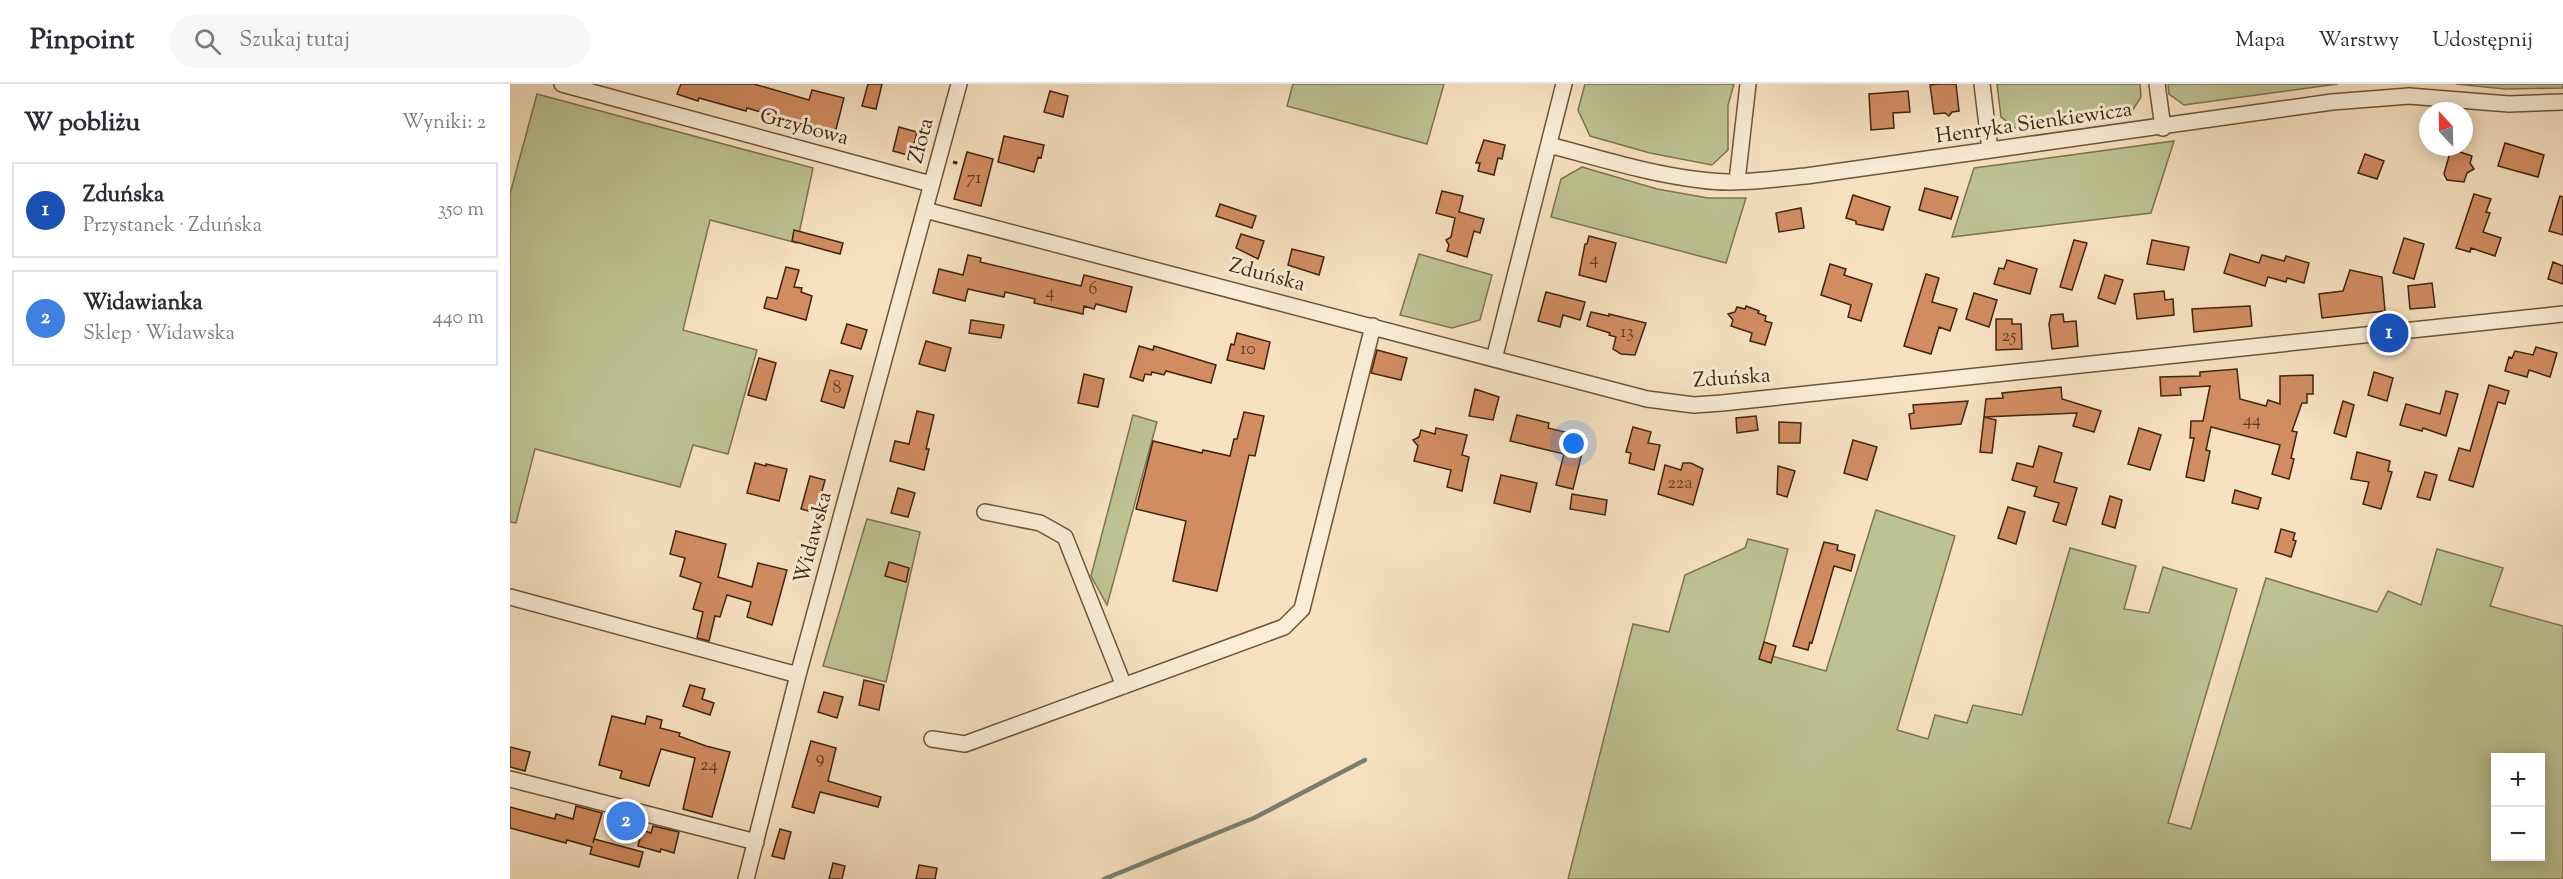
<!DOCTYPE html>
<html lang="pl">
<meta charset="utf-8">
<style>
body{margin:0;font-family:"Sorts Mill Goudy",serif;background:#f7f7f7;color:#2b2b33}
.controls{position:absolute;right:18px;bottom:18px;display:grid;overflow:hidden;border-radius:0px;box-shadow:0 3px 15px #0003}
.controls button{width:54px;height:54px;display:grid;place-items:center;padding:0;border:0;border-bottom:2px solid #e1e1e2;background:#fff;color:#2b2b33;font:30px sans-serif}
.compass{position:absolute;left:1909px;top:18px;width:54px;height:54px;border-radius:50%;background:#fff;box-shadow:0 3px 15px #0003;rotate:338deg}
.you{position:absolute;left:1064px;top:360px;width:21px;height:21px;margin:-15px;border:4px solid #fff;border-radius:50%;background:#1a73e8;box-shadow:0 0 0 9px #1a73e833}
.badge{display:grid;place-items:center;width:39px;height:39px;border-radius:50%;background:#8f2418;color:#fff;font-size:20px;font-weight:700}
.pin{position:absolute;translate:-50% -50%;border:3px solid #fff;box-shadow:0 2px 6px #0006}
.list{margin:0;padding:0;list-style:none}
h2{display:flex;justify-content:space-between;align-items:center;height:78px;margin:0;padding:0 24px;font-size:26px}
h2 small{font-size:20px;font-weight:400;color:#7c7c81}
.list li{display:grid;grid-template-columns:39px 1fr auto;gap:18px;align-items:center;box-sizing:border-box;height:96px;margin:0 12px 12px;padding:0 12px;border:2px solid #e1e1e2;border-radius:0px}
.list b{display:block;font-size:22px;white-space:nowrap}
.list p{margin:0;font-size:20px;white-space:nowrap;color:#7c7c81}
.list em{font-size:20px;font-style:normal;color:#7c7c81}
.icon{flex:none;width:33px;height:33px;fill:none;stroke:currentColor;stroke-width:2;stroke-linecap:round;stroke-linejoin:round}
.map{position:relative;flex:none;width:2053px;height:795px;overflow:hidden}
header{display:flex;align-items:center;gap:36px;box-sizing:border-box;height:84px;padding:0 30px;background:#fff;border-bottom:2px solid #e1e1e2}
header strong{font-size:28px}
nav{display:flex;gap:33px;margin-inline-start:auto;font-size:21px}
.search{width:420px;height:54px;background:#f7f7f7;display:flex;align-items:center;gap:15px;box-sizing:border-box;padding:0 21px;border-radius:33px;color:#7c7c81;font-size:22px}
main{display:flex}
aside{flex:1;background:#fff}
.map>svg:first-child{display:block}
.green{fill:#bdc292;stroke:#7e744f;stroke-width:1.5;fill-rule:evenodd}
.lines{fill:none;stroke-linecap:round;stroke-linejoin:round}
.stream{stroke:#788072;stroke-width:4.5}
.building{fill:#d18c62;stroke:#40250c;stroke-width:1.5}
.minor-casing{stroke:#6e5439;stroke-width:18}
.path{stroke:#40250c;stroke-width:3;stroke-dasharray:4.5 3;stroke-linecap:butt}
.minor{stroke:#faecd7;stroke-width:15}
.labels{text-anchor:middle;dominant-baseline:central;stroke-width:6;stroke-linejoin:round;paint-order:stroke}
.number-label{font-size:18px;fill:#643f22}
.street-label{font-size:21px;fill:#40250c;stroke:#faecd7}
</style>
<header>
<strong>Pinpoint</strong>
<div class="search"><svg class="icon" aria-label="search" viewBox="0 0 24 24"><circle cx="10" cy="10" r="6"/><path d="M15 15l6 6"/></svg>Szukaj tutaj</div>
<nav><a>Mapa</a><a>Warstwy</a><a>Udostępnij</a></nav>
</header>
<main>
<aside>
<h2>W pobliżu<small>Wyniki: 2</small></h2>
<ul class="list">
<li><span class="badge" style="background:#1a4fb4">1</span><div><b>Zduńska</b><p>Przystanek · Zduńska</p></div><em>350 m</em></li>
<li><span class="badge" style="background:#3f7fe0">2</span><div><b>Widawianka</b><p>Sklep · Widawska</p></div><em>440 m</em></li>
</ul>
</aside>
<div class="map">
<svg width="2053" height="795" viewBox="0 0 2053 795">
<rect width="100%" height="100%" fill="#f7e1c1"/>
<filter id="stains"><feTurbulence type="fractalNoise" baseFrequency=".00333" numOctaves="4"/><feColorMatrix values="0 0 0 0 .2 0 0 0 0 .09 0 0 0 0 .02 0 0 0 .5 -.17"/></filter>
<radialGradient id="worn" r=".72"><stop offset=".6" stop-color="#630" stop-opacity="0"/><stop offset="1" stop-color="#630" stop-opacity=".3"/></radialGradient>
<path class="green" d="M783 0H934L917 60 777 22Z
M1075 0H1224L1218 21V66L1202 81 1140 69 1080 52 1068 26Z
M1487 0H1630L1631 13 1620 30 1507 45 1491 33Z
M1658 0H1828L1674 21 1659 10Z
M1946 0H2053V4L1995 5Z
M27 10 303 84 287 159 200 136 173 246 247 266 218 370 183 361 170 403 25 365 6 439 0 438V110Z
M1664 57 1641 129 1442 153 1464 84Z
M1072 83 1147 105 1198 114H1236L1216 179 1041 133 1051 95Z
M909 170 982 191 970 236 942 244 890 231Z
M623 331 647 338 597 521 581 492Z
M1366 426 1445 452 1387 646 1418 655 1425 631 1457 639 1463 621 1512 631 1560 464 1626 482 1614 525 1639 529 1653 483 1727 505 1658 739 1681 745 1756 494 1867 528 1878 507 1911 521 1927 465 1993 484 1980 522 2053 542V795H1058L1123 540 1159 548 1175 491 1235 464 1238 455 1278 465 1251 569 1316 587ZM1986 674H2030V772H1986Z
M357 435 410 448 376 598 313 582Z"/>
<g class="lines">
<path class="stream" d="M594 795 744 734 855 676"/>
</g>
<path class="building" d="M171 0H244L299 16 302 6 334 14 324 53 301 47 302 43 237 24 236 27 189 14 188 17 167 10Z
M358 0H372L366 25 352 22Z
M1429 0H1446L1449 27 1442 28 1439 32 1435 29 1424 30 1420 1Z
M540 7 558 12 553 33 534 28Z
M1398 7 1400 28 1383 29 1384 44 1361 46 1359 10Z
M389 43 407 48 401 72 383 67Z
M494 52 534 61 531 74 528 73 524 88 488 78Z
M974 56 995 61 992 75 988 74 984 91 968 87 970 79H966Z
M1995 59 2034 71 2028 93 1988 82Z
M1941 65 1962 72 1960 79 1964 85 1957 89 1954 98 1937 96 1934 90Z
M457 68 483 75 471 122 444 115Z
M1855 70 1874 77 1867 95 1848 89Z
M1415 104 1448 113 1441 135 1409 126Z
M932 107 953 112 949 128 974 135 970 149 964 147 957 173 937 167 939 161 936 156 941 153 945 134 926 129Z
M1964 110 1981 115 1976 128 1980 129 1973 148 1991 154 1985 172 1961 164 1960 168 1946 164Z
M1343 111 1380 123 1373 146 1346 140V137L1336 134Z
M2050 112 2053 113V151L2039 147Z
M710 120 746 132 742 144 706 132Z
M1291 124 1294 144 1269 148 1266 129Z
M284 146 333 159 330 170 282 157Z
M731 150 754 157 748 175 726 164Z
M1079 152 1106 159 1096 198 1069 191 1075 160H1077Z
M1894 154 1914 160 1904 195 1883 189Z
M1564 156 1577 159 1562 206 1550 203Z
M1642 156 1679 163 1674 186 1637 180Z
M782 165 814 173 809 191 778 181Z
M1720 170 1749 179 1752 171 1774 177 1776 172 1799 179 1794 199 1777 194 1776 198 1758 193 1755 202 1714 189Z
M458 171 471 174 470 178 571 202 574 191 622 203 616 228 586 220 584 225 574 222 573 230 524 219 525 215 495 208 494 213 458 205 455 217 423 209 429 185 453 191Z
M1497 176 1527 185 1520 210 1484 200 1489 184 1494 185Z
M2043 178 2053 182V200L2038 195Z
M1320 180 1336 185 1334 191 1362 200 1351 237 1338 233 1341 221 1311 211Z
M276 183 289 186 284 203 292 204 291 208 302 212 296 236 254 224 257 213 267 215Z
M1840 186 1872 193 1875 227 1812 234 1809 210 1833 207Z
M1416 190 1429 194 1422 218 1447 225 1440 247 1429 243 1421 270 1394 262Z
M1595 191 1613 196 1605 220 1588 214Z
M1922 199 1925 223 1900 225 1898 202Z
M1654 207 1655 216 1663 215 1664 231 1627 235 1624 210Z
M1036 208 1075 218 1070 236 1053 231 1050 243 1028 237Z
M1464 209 1487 216 1479 243 1456 235Z
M1236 222 1249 227 1248 229 1256 232 1255 237 1262 239 1255 261 1240 257 1242 249 1221 242 1223 236 1218 230 1225 228 1227 223 1235 225Z
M1740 222 1742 242 1684 248 1682 225Z
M1081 228 1099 232V230L1136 239 1125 271 1111 270 1103 265 1106 253 1099 251 1100 249 1077 242Z
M1553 230 1554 238 1566 237 1568 262 1542 265 1539 240 1541 231Z
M1486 235H1502V240H1511L1512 265 1486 266Z
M461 236 494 241 491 254 459 249Z
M337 240 357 246 351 265 331 259Z
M727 249 760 258 754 285 717 276 721 260 724 261Z
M416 257 441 264 435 287 409 280Z
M629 262 643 266 644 262 706 281 701 299 656 287 654 291 642 288 641 291 635 290 633 297 620 293Z
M2026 263 2047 269 2040 293 2019 286 2017 293 1995 287 1999 273 2002 274 2005 267 2023 271Z
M867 266 897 274 891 296 861 289Z
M249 274 266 279 256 316 238 311Z
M1727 285 1730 315 1756 322 1758 316 1770 320V292L1803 291V310H1797V319H1792L1782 347 1787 348 1781 374 1784 375 1779 395 1762 390 1770 361 1701 343 1696 366 1700 367 1694 397 1676 393 1684 354H1680L1681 337H1693L1700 302 1670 304 1671 311 1651 312 1650 293 1690 292V288Z
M320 286 343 292 334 324 311 317Z
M1864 288 1883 294 1877 317 1858 311Z
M574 290 594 295 588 323 568 319Z
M1979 301 1999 307 1995 320 1988 318 1963 403 1939 396 1949 364 1960 367Z
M1551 303 1552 315 1591 327 1584 348 1563 342 1567 329 1474 333 1486 336 1482 369 1470 368 1476 315 1493 314 1492 309Z
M965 305 989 313 983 336 959 332Z
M1936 307 1948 310 1936 352 1913 344 1912 347 1890 341 1896 320 1930 330Z
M1458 317 1451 340 1401 345 1399 330 1404 329 1403 321Z
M1833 317 1844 321 1836 353 1824 349Z
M407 327 424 331 416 365H419L414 386 380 377 385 357 399 360Z
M734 328 754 332 745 372 739 371 707 507 663 497 676 437 626 425 643 357 692 369 693 366 720 372 724 355H727Z
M1007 331 1039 339 1038 344 1076 353 1063 405 1046 401 1054 370 1000 357Z
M1246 332 1248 346 1227 349 1226 334Z
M1269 338 1291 339 1290 359H1269Z
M1123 343 1141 348 1138 359 1150 361 1144 386 1119 379 1121 369 1116 368Z
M926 344 957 351 952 371 959 373 952 407 937 403 941 386 904 377 908 362 903 356 909 353 911 346 925 350Z
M1629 344 1651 351 1640 386 1618 380Z
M1343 356 1367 363 1357 396 1334 389Z
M1529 362 1552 369 1544 398 1567 404 1556 441 1543 437 1549 419 1524 412 1527 403 1502 396 1507 379 1523 383Z
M1847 368 1880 377 1878 387 1882 388 1871 425 1853 420 1859 398 1841 395Z
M245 379 256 382V380L277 385 269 417 237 409Z
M1173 379H1181L1193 385 1183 421 1148 410 1155 381 1171 386Z
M1268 382 1285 387 1277 413 1267 410Z
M1915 388 1927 391 1920 416 1907 413Z
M991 391 1027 399 1020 428 984 419Z
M300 392 315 396 306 429 291 425Z
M388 404 405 409 398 433 381 429Z
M1725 406 1751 414 1748 425 1722 419Z
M1062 410 1097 416 1095 431 1060 425Z
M1600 412 1612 416 1605 444 1592 440Z
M1498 423 1515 428 1506 460 1488 454Z
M1771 445 1785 449 1783 456 1786 457 1781 473 1765 468Z
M166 447 216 460 208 493 242 503 248 479 277 486 262 541 237 533 241 518 217 511 210 533 205 532 199 557 187 554 193 528 183 525 191 499 170 492 175 474 160 470Z
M1314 458 1328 461 1327 466 1345 471 1341 487 1324 482 1302 559 1300 558 1298 566 1283 562Z
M379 478 399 484 396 498 375 492Z
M1254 558 1266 562 1261 579 1249 575Z
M354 596 374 601 369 626 349 621Z
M180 601 195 605 192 615 204 619 200 631 173 622Z
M314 608 333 613 327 634 308 628Z
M102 632 135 640 137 632 152 636 150 644 170 649 169 652 196 662 220 668 202 733 173 725 185 674 151 665 139 702 110 694 112 687 89 681Z
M301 657 326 664 318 697 371 713 368 723 310 708 304 729 282 723Z
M0 663 20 668 15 687 0 683Z
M66 722 92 729 83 759 84 755 133 768 129 783 80 770 82 763 57 756 56 759 0 744V723L45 735 46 730 63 735Z
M143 742 169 748 164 769 151 765 150 768 128 762 132 746 141 749Z
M270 745 281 748 274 775 262 772Z
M323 779 335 782 332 795H319Z
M409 781 427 784 425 795H406Z"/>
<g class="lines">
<g class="minor-casing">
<path id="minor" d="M52 0 421 100
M1472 0 1480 66
M1647 0 1653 44
M1039 61C1089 74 1139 90 1191 96 1225 101 1262 95 1296 92L1822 18 1899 12 1999 20 2053 18
M1227 97 1238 0
M415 126 1137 315 1184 321 1212 319 2053 230
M984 275 1054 0
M475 428 530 439 555 453 614 602
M0 513 288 591
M422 655 455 660 774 543 792 525 863 242
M0 695 246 758
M236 795 288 591 449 0"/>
</g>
<path class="path" d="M443 78 450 80"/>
<use href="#minor" class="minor"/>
</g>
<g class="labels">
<g class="number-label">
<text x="464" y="95">71</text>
<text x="1084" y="176">4</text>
<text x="583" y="206">6</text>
<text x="540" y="209">4</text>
<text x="1117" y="249">13</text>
<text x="1499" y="253">25</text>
<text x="738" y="266">10</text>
<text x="327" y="305">8</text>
<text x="1742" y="337">44</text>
<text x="1170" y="400">22a</text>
<text x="310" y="675">9</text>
<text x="199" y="682">24</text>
</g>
<g class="street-label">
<text transform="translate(1524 40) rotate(-8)">Henryka Sienkiewicza</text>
<text transform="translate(294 44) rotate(15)">Grzybowa</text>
<text transform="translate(412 57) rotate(-75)">Złota</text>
<text transform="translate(757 192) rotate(15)">Zduńska</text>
<text transform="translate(1222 295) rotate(-4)">Zduńska</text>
<text transform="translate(304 454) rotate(-75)">Widawska</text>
</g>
</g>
<rect width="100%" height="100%" filter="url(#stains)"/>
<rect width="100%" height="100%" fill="url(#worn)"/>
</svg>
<div class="controls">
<button>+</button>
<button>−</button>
</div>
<svg class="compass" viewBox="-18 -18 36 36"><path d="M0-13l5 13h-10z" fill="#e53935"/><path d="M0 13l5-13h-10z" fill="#7c7c81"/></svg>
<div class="you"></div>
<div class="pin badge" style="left:1879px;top:249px;background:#1a4fb4">1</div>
<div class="pin badge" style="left:116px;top:737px;background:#3f7fe0">2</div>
</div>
</main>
